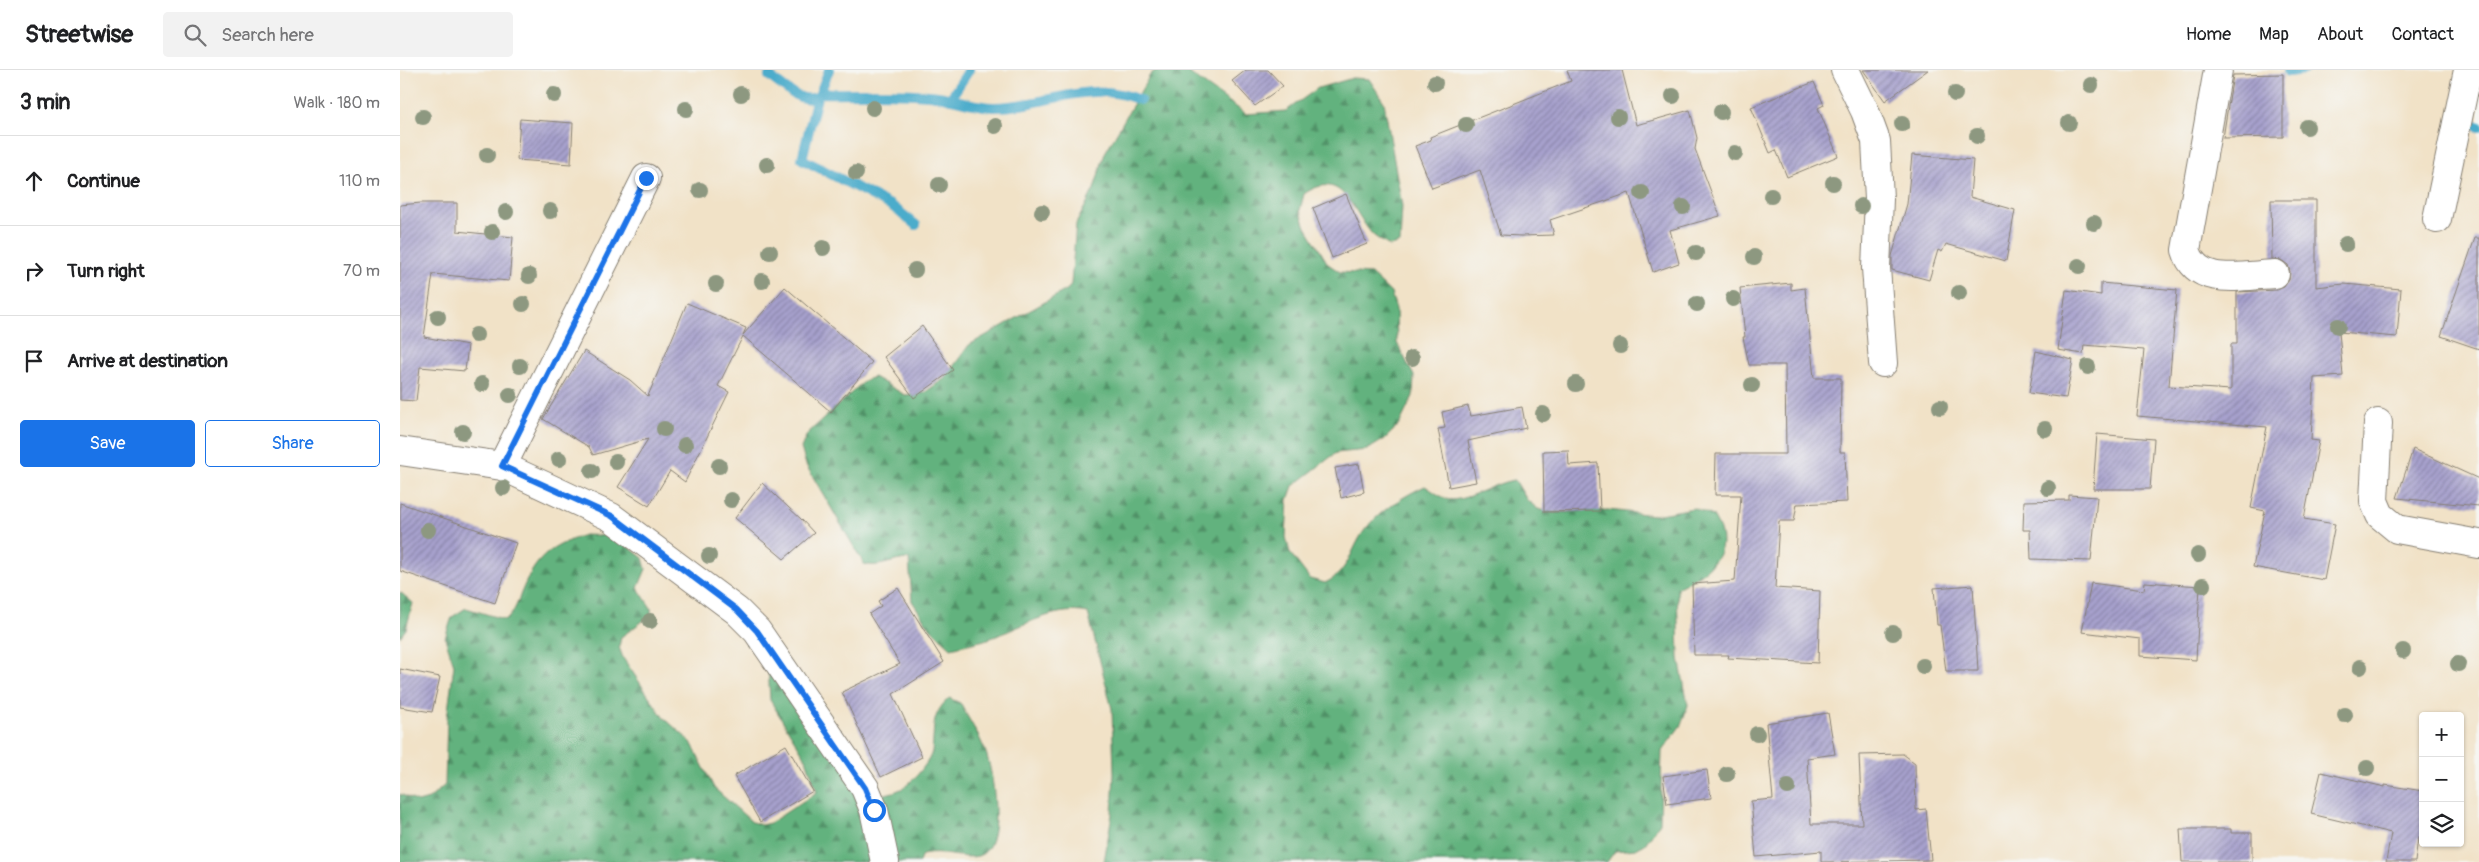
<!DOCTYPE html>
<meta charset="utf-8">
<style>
body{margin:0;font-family:Pangolin,sans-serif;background:#f2f2f2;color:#202124}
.controls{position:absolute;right:15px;bottom:15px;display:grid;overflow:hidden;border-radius:5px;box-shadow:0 1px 4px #0004}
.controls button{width:45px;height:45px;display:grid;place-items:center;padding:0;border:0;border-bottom:1px solid #e0e0e0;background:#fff;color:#202124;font:25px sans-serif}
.stop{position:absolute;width:15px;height:15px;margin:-11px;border:4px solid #1a73e8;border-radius:50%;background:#fff}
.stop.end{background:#1a73e8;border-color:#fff;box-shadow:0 1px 5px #0008}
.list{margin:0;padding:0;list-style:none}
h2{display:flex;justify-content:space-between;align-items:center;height:65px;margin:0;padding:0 20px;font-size:21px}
h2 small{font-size:16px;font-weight:400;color:#757577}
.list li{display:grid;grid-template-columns:32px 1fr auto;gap:15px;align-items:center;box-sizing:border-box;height:90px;padding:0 20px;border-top:1px solid #e0e0e0}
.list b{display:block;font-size:19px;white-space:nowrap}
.list em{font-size:16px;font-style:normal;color:#757577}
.actions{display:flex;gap:10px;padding:15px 20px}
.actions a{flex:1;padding:11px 0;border:1px solid #1a73e8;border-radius:5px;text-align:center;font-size:18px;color:#1a73e8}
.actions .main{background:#1a73e8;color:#fff}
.icon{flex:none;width:28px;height:28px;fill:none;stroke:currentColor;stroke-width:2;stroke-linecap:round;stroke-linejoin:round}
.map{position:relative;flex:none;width:2079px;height:792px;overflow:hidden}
header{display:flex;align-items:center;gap:30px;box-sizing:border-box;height:70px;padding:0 25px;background:#fff;border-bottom:1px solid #e0e0e0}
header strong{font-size:24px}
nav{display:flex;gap:28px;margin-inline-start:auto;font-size:18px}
.search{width:350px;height:45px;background:#f2f2f2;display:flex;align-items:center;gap:12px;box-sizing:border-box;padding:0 18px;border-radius:5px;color:#757577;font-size:19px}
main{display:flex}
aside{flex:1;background:#fff}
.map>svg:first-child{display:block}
.forest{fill:url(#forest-firs);stroke:#3f674d}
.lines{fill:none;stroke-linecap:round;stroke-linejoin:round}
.stream{stroke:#4caccb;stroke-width:10}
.building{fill:url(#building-hatch)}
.minor-casing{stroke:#867f72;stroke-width:30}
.minor{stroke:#fff;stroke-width:28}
.tree{fill:#8d9880}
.route{stroke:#1a73e8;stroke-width:6}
</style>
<header>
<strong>Streetwise</strong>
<div class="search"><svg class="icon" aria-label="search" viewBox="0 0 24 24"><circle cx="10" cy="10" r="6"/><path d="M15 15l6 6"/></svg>Search here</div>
<nav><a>Home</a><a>Map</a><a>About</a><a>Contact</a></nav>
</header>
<main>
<aside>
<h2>3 min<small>Walk · 180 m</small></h2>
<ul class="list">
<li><svg class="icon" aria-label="ahead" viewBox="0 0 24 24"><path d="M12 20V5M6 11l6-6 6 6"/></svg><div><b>Continue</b></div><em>110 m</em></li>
<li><svg class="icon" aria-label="right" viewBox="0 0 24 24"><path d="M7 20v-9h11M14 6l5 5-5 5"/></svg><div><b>Turn right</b></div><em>70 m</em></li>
<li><svg class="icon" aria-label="arrive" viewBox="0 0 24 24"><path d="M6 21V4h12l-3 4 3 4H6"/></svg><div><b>Arrive at destination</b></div></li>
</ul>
<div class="actions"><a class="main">Save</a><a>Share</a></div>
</aside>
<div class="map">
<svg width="2079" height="792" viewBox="0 0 2079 792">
<defs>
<pattern id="forest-firs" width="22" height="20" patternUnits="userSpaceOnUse" patternTransform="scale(1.25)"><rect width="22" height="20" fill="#62b27e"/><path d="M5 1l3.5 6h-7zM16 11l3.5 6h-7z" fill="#509066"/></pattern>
<pattern id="building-hatch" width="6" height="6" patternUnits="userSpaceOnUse" patternTransform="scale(1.25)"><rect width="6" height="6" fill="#a7a1cd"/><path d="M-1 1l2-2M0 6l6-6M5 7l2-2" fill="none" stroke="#8782a6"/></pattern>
</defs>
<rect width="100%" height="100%" fill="#f6f6f2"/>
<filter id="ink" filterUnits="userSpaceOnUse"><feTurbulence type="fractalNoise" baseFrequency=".02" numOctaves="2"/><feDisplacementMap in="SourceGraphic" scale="10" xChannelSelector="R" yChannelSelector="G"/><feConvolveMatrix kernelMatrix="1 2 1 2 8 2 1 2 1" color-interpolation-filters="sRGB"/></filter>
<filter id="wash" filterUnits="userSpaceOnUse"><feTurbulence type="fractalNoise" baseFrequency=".0096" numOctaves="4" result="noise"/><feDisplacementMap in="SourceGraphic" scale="20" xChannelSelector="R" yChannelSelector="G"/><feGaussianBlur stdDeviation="1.12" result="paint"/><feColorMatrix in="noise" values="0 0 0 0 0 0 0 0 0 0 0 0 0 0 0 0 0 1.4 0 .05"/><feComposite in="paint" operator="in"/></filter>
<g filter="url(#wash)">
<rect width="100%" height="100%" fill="#f1e2c7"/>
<path class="forest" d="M756 0H785L846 44 886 41 918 18 953 8 969 9 984 32 1002 136 1000 173 990 176C984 173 978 169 973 165 952 142 943 97 904 124L900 140 906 157 928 194 940 202 971 204 991 223 996 239 997 273 1014 306 1013 326 999 355 985 369 967 380 936 383 893 416 888 430 886 467 890 483 910 509 925 513C951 501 951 475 968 456 984 438 1004 426 1025 416 1032 420 1039 426 1046 429 1064 434 1094 412 1115 410L1127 430 1138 439 1154 443 1208 440 1254 445 1294 438 1313 446C1316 452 1320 458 1321 464 1328 491 1296 508 1277 518L1279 588 1288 635 1281 655 1262 681 1260 753 1245 774 1236 779 1215 781 1207 792H704L712 744 714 703 712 639 688 543C652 535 618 560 585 570 574 573 562 575 551 578L529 557 512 531 509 489C494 489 478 499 464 494L406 395 401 378 407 364 465 310 474 307 505 325 524 323 544 309 569 275 668 219 671 214 676 154 694 119 705 83 750 5Z
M184 465 214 466 243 488 246 499 238 518 251 538V545L221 567 219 577 223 588 263 647 291 672 314 718 352 752 361 755 370 753 417 722 406 689 370 630 368 596 475 726C483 724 494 723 501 719 511 714 530 692 532 681 535 657 530 646 549 628L560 633C568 648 578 663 585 680 593 700 606 778 578 786 565 790 541 780 522 785L519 792H0V724L18 732 29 729 45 715 47 648 54 595 45 568 52 547 66 538 106 550C114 543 117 534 121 523 136 487 148 478 184 465Z
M0 522 13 533 6 559 0 567Z"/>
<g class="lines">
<path class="stream" d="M429 0 420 23C460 24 499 21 538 26 557 29 575 37 594 37 647 37 687 8 740 30
M1888 2 1905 0
M369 6C382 15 399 34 417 27L402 89 492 136 516 155
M550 29 569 0
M2061 46 2079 57"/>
</g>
<g id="blocks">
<path class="building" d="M846 0H868L883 16 855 36 832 11Z
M1167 0H1222L1236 55 1290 40 1297 68 1295 79 1320 146 1270 160 1279 193 1253 202 1229 123 1150 150 1154 165 1121 166 1101 165 1080 100 1032 118 1015 76 1031 70 1030 67 1171 11Z
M1463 0H1528L1485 31Z
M1883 4V67L1823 68 1833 5Z
M1414 12 1424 35 1418 38 1438 86 1387 107 1376 80 1370 83 1351 37Z
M120 49 173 53 171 94 117 90Z
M1512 85 1573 90 1570 127 1615 140 1606 191 1546 174 1542 182 1538 180 1529 210 1492 200V186L1507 134Z
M946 124 967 174 932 188 913 138Z
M1871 130H1916V217L1944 214 2001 219 1997 267 1939 262 1943 306 1914 308 1911 370 1919 371 1904 449 1935 454 1924 510 1853 497 1865 441 1851 438 1867 357 1737 346 1744 280 1684 275 1683 284 1658 280 1666 220 1701 225V213L1777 220 1769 316 1831 320V274H1837V222L1877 220 1884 217 1889 210 1890 202 1888 195 1881 190 1872 189Z
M21 133H57V161L113 167 109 211 33 204 24 267 68 275 65 301 20 297 16 331 0 330V135Z
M2075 168H2079V279L2041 266Z
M1391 213V220L1405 218 1414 308H1441L1440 382H1445L1447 432 1397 434 1394 451H1379L1375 518 1420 521 1418 593 1328 588 1329 585H1294L1292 514 1335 511 1341 425H1315L1316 384H1386L1385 295H1349L1343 267H1345L1340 218Z
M385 217 472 292 431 342 343 266 318 316 329 322 285 412 270 401 249 436 218 417 248 369 193 385 189 377 143 349 184 281 230 310 248 326 287 233 346 258 343 265Z
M522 256 553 300 514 328 484 287Z
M1636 281 1673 290 1666 328 1629 323Z
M1068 336 1071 346 1122 337 1126 358 1068 371 1076 412 1049 417 1038 359 1045 358 1042 342Z
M1697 364 1754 369 1750 419H1693Z
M2013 379 2079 409V436L1997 428Z
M1168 380 1169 395 1198 393 1200 441 1144 442 1143 381Z
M959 394 964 422 941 428 935 398Z
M362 413 401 449 414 463 384 489 335 448Z
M1669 425 1697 427 1691 491 1631 489 1630 460H1623L1624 431 1669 430Z
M0 433 116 473 95 533 0 501Z
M1745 512 1800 516 1796 590 1740 586V569L1682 562 1691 513 1744 520Z
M1573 515 1578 601H1546L1540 555H1537L1534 518Z
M498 518 544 592 493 624 522 687 481 707 442 622 500 594 469 544 481 536 478 531Z
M0 599 40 607 32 642 0 637Z
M1428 643 1435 684 1407 688 1411 754H1462L1459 685 1503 684 1515 693 1516 740 1526 739 1531 790 1421 792V781L1356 787 1351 731 1373 729 1366 653Z
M386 675 413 721 360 752 334 706Z
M1307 700 1311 728 1267 734 1263 706Z
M1921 702 1985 717V715L2023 721V769L2018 768 2015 792H1986L1991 763 1911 744Z
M1780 759H1831V763H1852V792H1782Z"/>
</g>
</g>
<g filter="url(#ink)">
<use href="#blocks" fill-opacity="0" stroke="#867f72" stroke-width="1"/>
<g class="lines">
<g class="minor-casing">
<path id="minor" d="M1445 0 1465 41 1476 71 1479 129 1476 198 1483 293
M1818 0 1786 180C1797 218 1844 205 1875 204
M2037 149 2068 0
M1978 353 1974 431 1980 445 1997 459 2079 474
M0 381 102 396 211 447 337 541 357 561 465 718 474 740 485 792
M102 396 246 108"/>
</g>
<use href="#minor" class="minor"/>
</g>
<g class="tree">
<circle cx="1035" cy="13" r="8"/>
<circle cx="1691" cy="15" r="8"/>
<circle cx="341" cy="24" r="8"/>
<circle cx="1555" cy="24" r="8"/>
<circle cx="154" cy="25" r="8"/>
<circle cx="1273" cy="26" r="8"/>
<circle cx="473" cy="38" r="8"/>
<circle cx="286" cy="39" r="8"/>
<circle cx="1321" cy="42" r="8"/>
<circle cx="23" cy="47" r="8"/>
<circle cx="1218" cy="47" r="8"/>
<circle cx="1669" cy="53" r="8"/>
<circle cx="1502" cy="54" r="8"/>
<circle cx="1066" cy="55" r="8"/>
<circle cx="595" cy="56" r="8"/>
<circle cx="1907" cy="57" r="8"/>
<circle cx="1577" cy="66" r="8"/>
<circle cx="1335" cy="83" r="8"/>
<circle cx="87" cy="85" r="8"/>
<circle cx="367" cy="95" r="8"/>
<circle cx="456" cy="103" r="8"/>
<circle cx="1433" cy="113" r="8"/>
<circle cx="539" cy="115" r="8"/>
<circle cx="300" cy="120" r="8"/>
<circle cx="1242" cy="123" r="8"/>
<circle cx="1371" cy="126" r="8"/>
<circle cx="1461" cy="136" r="8"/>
<circle cx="1283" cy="137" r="8"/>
<circle cx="150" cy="141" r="8"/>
<circle cx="106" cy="142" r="8"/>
<circle cx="642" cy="142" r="8"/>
<circle cx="1694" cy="153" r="8"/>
<circle cx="92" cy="162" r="8"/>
<circle cx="1946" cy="174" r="8"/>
<circle cx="423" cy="178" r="8"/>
<circle cx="370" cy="182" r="8"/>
<circle cx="1296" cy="183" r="8"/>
<circle cx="1354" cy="187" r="8"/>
<circle cx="1679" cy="196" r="8"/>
<circle cx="515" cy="200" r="8"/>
<circle cx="129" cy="206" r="8"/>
<circle cx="362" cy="211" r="8"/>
<circle cx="316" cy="214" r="8"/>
<circle cx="1559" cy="223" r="8"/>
<circle cx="1333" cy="229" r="8"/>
<circle cx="123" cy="234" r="8"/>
<circle cx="1297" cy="234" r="8"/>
<circle cx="38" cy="247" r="8"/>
<circle cx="1938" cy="256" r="8"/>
<circle cx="76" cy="265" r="8"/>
<circle cx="1220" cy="276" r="8"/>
<circle cx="1012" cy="288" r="8"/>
<circle cx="120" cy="296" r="8"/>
<circle cx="1688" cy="297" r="8"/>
<circle cx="82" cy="314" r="8"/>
<circle cx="1176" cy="314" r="8"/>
<circle cx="1352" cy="315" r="8"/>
<circle cx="110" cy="325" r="8"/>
<circle cx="1540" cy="337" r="8"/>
<circle cx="1143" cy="344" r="8"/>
<circle cx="264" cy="359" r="8"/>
<circle cx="1645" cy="359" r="8"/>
<circle cx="63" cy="362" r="8"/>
<circle cx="285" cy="375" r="8"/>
<circle cx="159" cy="389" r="8"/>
<circle cx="216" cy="392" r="8"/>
<circle cx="319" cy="396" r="8"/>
<circle cx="192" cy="401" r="8"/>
<circle cx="103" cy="418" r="8"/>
<circle cx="1648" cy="418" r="8"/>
<circle cx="331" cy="430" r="8"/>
<circle cx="28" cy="460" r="8"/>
<circle cx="1798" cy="485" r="8"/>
<circle cx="309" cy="486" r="8"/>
<circle cx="1803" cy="515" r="8"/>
<circle cx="250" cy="551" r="8"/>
<circle cx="1493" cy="563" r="8"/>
<circle cx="2003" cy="581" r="8"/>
<circle cx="2058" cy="594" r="8"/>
<circle cx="1523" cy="596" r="8"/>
<circle cx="1960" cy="597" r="8"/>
<circle cx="1945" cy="645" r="8"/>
<circle cx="1357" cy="664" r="8"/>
<circle cx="1967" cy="698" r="8"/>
<circle cx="1327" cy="704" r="8"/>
<circle cx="1388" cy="717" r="8"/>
</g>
</g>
<g class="lines" filter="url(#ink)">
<path class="route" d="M246 108 102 396 212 446 337 540 357 561 465 718 474 740"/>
</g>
</svg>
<div class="controls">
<button>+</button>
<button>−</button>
<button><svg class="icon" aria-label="layers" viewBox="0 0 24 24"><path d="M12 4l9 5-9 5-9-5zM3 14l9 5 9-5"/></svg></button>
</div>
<div class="stop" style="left:474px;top:740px"></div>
<div class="stop end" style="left:246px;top:108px"></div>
</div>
</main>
